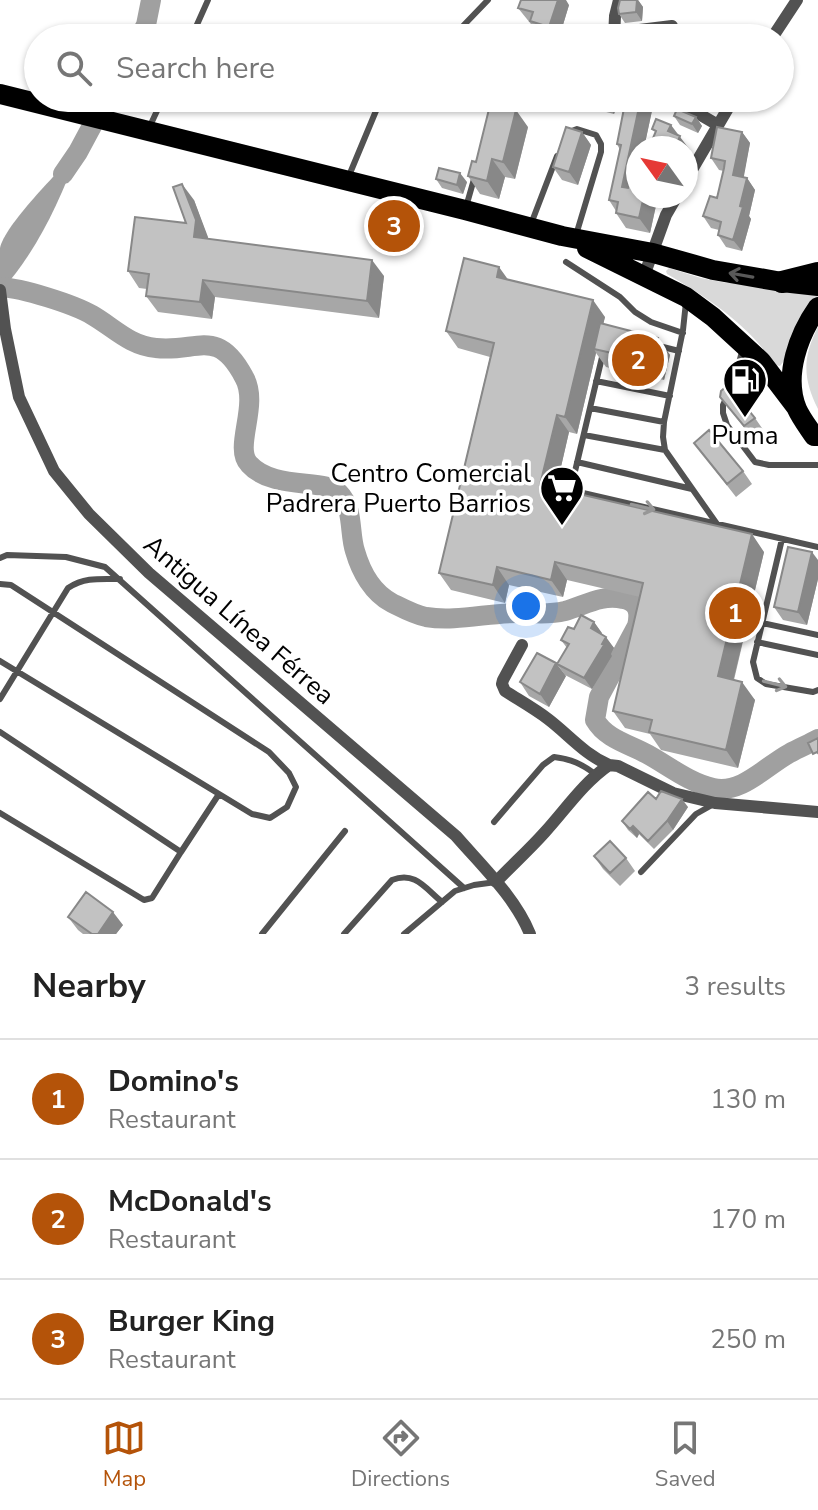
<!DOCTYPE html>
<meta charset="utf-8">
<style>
body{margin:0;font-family:"Nunito Sans",sans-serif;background:#f2f2f2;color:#222}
.compass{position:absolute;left:626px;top:136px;width:72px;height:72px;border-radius:50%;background:#fff;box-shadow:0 2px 6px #0004;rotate:303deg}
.you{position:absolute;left:526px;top:606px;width:28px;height:28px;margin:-20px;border:6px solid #fff;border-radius:50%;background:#1a73e8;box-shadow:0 0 0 12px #1a73e833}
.badge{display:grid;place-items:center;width:52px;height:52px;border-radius:50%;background:#b45309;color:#fff;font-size:26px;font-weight:700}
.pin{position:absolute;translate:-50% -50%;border:4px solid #fff;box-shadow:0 2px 8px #0006}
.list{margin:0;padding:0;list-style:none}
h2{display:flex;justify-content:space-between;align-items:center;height:104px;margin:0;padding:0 32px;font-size:34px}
h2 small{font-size:26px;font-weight:400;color:#767676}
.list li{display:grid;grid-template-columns:52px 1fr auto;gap:24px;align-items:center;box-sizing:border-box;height:120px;padding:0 32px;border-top:2px solid #e0e0e0}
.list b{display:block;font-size:30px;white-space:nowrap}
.list p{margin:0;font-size:26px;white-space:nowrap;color:#767676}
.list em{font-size:26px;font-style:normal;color:#767676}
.icon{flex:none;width:44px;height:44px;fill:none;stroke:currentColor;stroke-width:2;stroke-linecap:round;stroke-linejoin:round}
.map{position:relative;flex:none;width:818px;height:934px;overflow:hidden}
.search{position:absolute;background:#fff;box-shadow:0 2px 6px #0004;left:24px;right:24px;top:24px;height:88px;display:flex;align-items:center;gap:20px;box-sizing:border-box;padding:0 28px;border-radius:44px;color:#767676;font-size:30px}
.sheet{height:464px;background:#fff}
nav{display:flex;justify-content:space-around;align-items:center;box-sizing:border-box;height:112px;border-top:2px solid #e0e0e0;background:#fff;font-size:22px;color:#767676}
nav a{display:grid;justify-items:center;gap:4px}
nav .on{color:#b45309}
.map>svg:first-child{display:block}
.green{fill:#d9d9d9}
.water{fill:#a0a0a0}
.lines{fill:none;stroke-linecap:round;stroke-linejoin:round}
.river{stroke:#a0a0a0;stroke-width:20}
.service{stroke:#525252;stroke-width:6}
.minor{stroke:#525252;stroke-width:12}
.primary{stroke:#000;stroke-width:20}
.trunk{stroke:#000;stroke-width:22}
.wall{fill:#a7a7a7}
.shaded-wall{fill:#888}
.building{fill:#c2c2c2;stroke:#888;stroke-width:2}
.oneway{stroke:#595959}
.oneway2{stroke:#979797}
.labels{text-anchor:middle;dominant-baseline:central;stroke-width:7;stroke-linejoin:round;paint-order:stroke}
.poi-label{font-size:26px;fill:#000;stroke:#fff}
.street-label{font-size:26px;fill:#000;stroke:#fff}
</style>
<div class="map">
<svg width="818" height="934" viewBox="0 0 818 934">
<rect width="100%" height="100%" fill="#fff"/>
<path class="green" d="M669 268 701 278 727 283 818 285V298L783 362 780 366 775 365C750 326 707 297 667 274L666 271Z
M818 327V409C803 379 802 358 818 327Z"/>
<path class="water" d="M78 152C60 201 36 253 0 292 0 278 0 262 0 248 4 226 60 169 78 152Z"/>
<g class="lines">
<path class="river" d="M139 38 146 25 151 0
M63 174 78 152 107 98
M0 287C22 288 73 304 92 315 113 327 130 346 156 348 197 353 217 326 244 377 260 405 233 447 249 464 273 491 326 478 339 493 354 508 349 533 355 551 361 572 373 593 392 603 402 608 415 615 426 617 458 622 491 612 523 613 539 613 548 615 565 611 584 606 601 594 623 599 639 602 640 613 637 626L599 697 595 720C606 739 629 744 647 754 669 766 688 782 713 788 741 795 767 765 790 753 799 748 809 744 818 739"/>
<path class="service" d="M191 38 208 0
M436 38 462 27 488 0
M491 114 496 98
M149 128 163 98
M569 132 577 129 596 135 601 144V152L576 235
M348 178 378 106 384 98
M466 207 474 179
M531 224 557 156
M566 262 620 297 635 312 651 322 683 333
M686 302 683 330 664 422 663 437 665 450 717 524
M659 346 679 351
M743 348 734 381 723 405V413L727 425 755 462 769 465H818
M603 353 572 484 576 489 583 493 818 547
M596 381 670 396
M590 408 664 422
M584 435 665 450
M577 462 692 489
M782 539 753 662 757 678 766 684 813 692 818 690
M0 558 7 555 66 557 105 567 464 888
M0 584 11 585 269 752 289 773 296 787 287 807 270 818 252 814 0 661
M762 623 818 635
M757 642 818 655
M0 699 68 588C85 577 100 579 120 579
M0 732 181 852 152 898 144 900 0 813
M494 822 543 765 554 757C571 759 582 764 595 774
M181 852 219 794
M641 872 696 814 712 805
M262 934 345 831
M344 934 392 880C415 871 425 888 442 902
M404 934 455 891 474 885 496 882"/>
<path class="minor" d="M615 33 672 26
M614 38 615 16 619 0
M772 38 797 0
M657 98 699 114 718 125
M686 180 734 98
M644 276 666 215 677 196
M0 290 5 329 19 397 54 471 89 514 149 573 456 836C482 866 515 897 530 934
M522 645 503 680 502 684 505 691C519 700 535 709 548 719 569 735 584 754 609 765
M496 882C512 865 529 850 545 832 566 809 583 783 609 765L618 766 673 793 715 803 818 812"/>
<path class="primary" d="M0 94 465 210 562 236 653 253 713 270 782 282 818 286
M587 248 686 297 713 317 761 361 796 407
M818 307C799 334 783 375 797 409 801 418 808 427 814 436H818"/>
<path class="trunk" d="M782 282 818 273"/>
</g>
<path class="wall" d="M620 0H638L643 7 642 21 625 23 619 14Z
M569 5 559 38H550L539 34 518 8Z
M574 98H648L653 106 644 148H638V196H665L663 202 657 201 650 233 626 228 616 213V211L609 200 620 150 617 144 624 106 617 105 614 114 579 105Z
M674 116 696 117 702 126 698 133 680 125Z
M528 127 515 179 505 177 499 199 480 194 468 176 476 162Z
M582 132 591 145 578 185 562 180 553 167Z
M742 132 750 143 743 178H747L755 190 749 216 751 219 742 251 726 247 718 235 719 230 711 228 703 216 717 198 724 171 719 170 711 158Z
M436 179 467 182 463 194 442 188Z
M194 200 208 239 384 276 379 318 215 297 212 319 158 312 146 296 147 289 139 288 128 271 186 223Z
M508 280 605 317 603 324 658 338 670 355 664 380 606 367 596 353 577 434 569 432 556 488 764 552 734 680 755 700 738 768 661 750 650 734 625 728 613 711 640 597 567 580 563 597 509 585 505 603 451 590 439 573 490 357 458 348 446 331Z
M720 397 755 418 764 431 753 439Z
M694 443 743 471 752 484 736 497Z
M818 560V579L807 625 783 620 774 607Z
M594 622 602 634 614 648 611 654 612 656 592 689 565 675 557 664 567 648 561 640 574 629Z
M566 676 549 707 529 696 520 682Z
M656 799 688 807 673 830 654 849 639 834 637 838 628 830 622 821Z
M594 856 626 858 635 871 620 886 603 869Z
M68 917 123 925 116 934H83L78 930Z"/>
<path class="shaded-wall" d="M558 0H566L569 5 559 38H556L549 27Z
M637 0H638L643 7 642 21 636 12Z
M605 98H612L617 105 614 114Z
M641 98H648L653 106 644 148H638V174L632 201 622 187Z
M516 110 528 127 515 179 503 162Z
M696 117 702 126 698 133 692 124Z
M671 125 690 150 686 160V148H675L668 131Z
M582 132 591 145 578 185 569 172Z
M742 132 750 143 742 187 733 175Z
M492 159 505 177 499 199 487 181Z
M460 173 467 182 463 194 457 185Z
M747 178 755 190 749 216 751 219 742 251 733 240Z
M182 184 194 200 208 237 206 254 194 237Z
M644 196H654L657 201 650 233 639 218Z
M372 260 384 276 379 318 367 301Z
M499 267 512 285 497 277Z
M203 280 215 297 212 319 200 302Z
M593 300 605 317 597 350 594 349 596 353 577 434 565 417Z
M658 338 670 355 664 380 652 362Z
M557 415 569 432 553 502 540 485Z
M752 534 764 552 730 694 718 676Z
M812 552 818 560V579L807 625 798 612Z
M555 562 567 580 563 597 551 580Z
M497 567 509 585 505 603 493 585Z
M594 622 602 633 599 639 591 628Z
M606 637 614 648 611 654 612 656 592 689 584 678Z
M556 663 566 676 549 707 540 694Z
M742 682 755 700 738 768 726 750Z
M682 799 688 807 673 830 667 821Z
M633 826 639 834 637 838 630 829Z
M113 912 123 925 116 934H98Z"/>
<path class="building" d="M521 0H558L549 27 530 21 533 12 518 8Z
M620 0H637L636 12 619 14 618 8Z
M626 98H641L622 187 628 188 638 163V196H644L639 218 616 213 618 202 609 200 621 145 617 144Z
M498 105 516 110 503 162 492 159 487 181 468 176 472 161 476 162 489 109 496 110Z
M677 109 696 117 692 124 674 116Z
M656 119 671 125 668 131 680 136 675 148H649L656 131 652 129Z
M566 127 582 132 569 172 553 167Z
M717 127 742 132 733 175 747 178 740 206 743 207 733 240 718 235 721 222 703 216 710 196 717 198 724 168 725 161 711 158Z
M439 168 460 173 457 185 436 179Z
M182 184 196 220 194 237 372 260 367 301 203 280 200 302 146 296 149 274 128 271 135 217 186 223 173 187Z
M464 258 499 267 497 277 593 300 565 417 557 415 540 485 752 534 718 676 742 682 726 750 649 732 652 720 613 711 643 583 555 562 551 580 497 567 493 585 439 573 494 343 446 331Z
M600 323 658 338 652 362 594 349Z
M728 385 755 418 744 426 720 397 721 391Z
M709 430 743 471 727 484 694 443Z
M788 547 812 552 798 612 774 607Z
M581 615 594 622 591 628 606 637 602 644 604 645 584 678 557 664 569 644 561 640 568 627 574 629Z
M537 653 556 663 540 694 520 682Z
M818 738V753L817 752 813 754 808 743Z
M661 791 682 799 667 821 648 841 633 826 630 829 622 821 648 792 656 799Z
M610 841 626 858 610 873 594 856Z
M86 892 113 912 98 934H92L68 917Z"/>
<defs><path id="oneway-shaft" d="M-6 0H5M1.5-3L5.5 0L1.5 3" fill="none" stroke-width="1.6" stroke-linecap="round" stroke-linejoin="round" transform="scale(2)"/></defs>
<use class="oneway" href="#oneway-shaft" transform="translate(741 275) rotate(-170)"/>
<g class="oneway2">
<use href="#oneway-shaft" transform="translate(643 507) rotate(13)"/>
<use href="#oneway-shaft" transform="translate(775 684) rotate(14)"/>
</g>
<defs>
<g id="fuel-pin" transform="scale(2.3)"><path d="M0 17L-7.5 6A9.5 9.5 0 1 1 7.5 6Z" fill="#000" stroke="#fff"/><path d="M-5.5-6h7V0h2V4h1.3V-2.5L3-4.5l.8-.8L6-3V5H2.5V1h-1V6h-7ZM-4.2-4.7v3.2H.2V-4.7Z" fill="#fff"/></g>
<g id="supermarket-pin" transform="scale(2.3)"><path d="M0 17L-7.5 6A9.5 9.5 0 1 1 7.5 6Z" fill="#000" stroke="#fff"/><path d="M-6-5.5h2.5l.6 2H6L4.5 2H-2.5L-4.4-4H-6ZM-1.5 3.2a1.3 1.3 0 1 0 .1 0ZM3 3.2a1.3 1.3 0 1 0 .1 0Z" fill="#fff"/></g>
</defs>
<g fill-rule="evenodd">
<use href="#fuel-pin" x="745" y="380"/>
<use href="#supermarket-pin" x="562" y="488"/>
</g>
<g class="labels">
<g class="poi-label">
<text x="745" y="435">Puma</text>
<text x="531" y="473" text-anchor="end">Centro Comercial<tspan x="531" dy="30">Padrera Puerto Barrios</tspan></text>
</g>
<g class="street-label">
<text transform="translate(239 620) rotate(41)">Antigua Línea Férrea</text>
</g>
</g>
</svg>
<svg class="compass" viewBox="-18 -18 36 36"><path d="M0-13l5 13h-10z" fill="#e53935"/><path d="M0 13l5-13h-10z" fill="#767676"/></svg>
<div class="you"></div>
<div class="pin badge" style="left:735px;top:613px">1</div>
<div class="pin badge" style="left:638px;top:360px">2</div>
<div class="pin badge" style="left:394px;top:226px">3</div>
<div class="search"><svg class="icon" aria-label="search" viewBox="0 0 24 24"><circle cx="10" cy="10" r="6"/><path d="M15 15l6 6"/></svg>Search here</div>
</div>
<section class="sheet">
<h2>Nearby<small>3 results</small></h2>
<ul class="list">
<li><span class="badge">1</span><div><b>Domino's</b><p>Restaurant</p></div><em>130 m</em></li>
<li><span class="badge">2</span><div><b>McDonald's</b><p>Restaurant</p></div><em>170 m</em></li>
<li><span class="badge">3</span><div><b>Burger King</b><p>Restaurant</p></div><em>250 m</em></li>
</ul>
</section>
<nav>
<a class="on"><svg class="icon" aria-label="map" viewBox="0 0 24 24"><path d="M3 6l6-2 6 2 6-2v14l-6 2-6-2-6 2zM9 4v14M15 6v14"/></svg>Map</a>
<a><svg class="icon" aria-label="directions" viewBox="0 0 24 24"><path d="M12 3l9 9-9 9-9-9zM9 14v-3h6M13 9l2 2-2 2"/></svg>Directions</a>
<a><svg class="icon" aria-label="saved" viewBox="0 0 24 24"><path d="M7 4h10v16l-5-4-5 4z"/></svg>Saved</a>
</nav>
